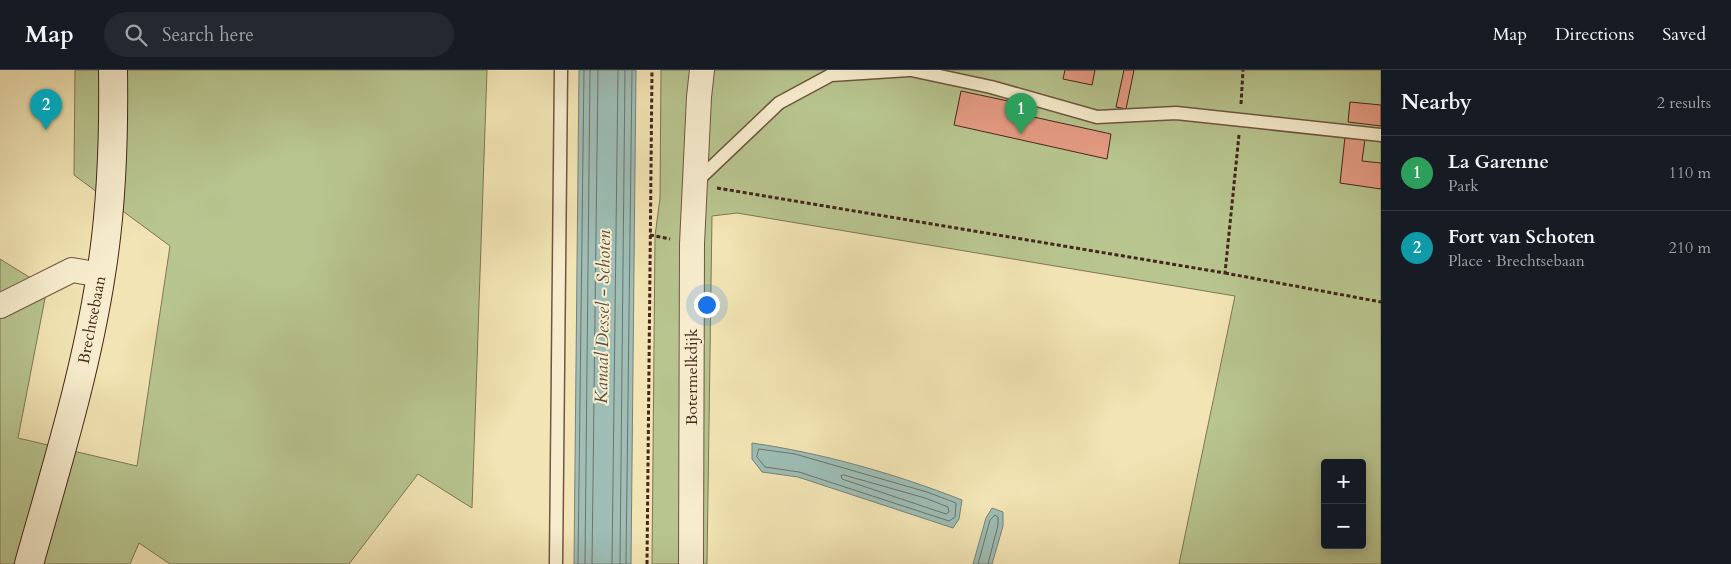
<!DOCTYPE html>
<meta charset="utf-8">
<style>
body{margin:0;font-family:Cardo,serif;background:#242831;color:#f1f3f6}
.controls{position:absolute;right:15px;bottom:15px;display:grid;overflow:hidden;border-radius:5px;box-shadow:0 2px 12px #0003}
.controls button{width:45px;height:45px;display:grid;place-items:center;padding:0;border:0;border-bottom:1px solid #363941;background:#171b24;color:#f1f3f6;font:25px sans-serif}
.you{position:absolute;left:706px;top:234px;width:18px;height:18px;margin:-12px;border:4px solid #fff;border-radius:50%;background:#1a73e8;box-shadow:0 0 0 8px #1a73e833}
.badge{display:grid;place-items:center;width:32px;height:32px;border-radius:50%;background:#7c3aed;color:#fff;font-size:16px;font-weight:700}
.pin{position:absolute;translate:-50% -41px;filter:drop-shadow(0 1px 2px #0008)}
.pin::after{content:'';position:absolute;top:26px;width:18px;height:15px;background:inherit;clip-path:polygon(0 0,100% 0,50% 100%)}
.list{margin:0;padding:0;list-style:none}
h2{display:flex;justify-content:space-between;align-items:center;height:65px;margin:0;padding:0 20px;font-size:21px}
h2 small{font-size:16px;font-weight:400;color:#9ea1a6}
.list li{display:grid;grid-template-columns:32px 1fr auto;gap:15px;align-items:center;box-sizing:border-box;height:75px;padding:0 20px;border-top:1px solid #363941}
.list b{display:block;font-size:19px;white-space:nowrap}
.list p{margin:0;font-size:16px;white-space:nowrap;color:#9ea1a6}
.list em{font-size:16px;font-style:normal;color:#9ea1a6}
.icon{flex:none;width:28px;height:28px;fill:none;stroke:currentColor;stroke-width:2;stroke-linecap:round;stroke-linejoin:round}
.map{position:relative;flex:none;width:1381px;height:494px;overflow:hidden}
header{display:flex;align-items:center;gap:30px;box-sizing:border-box;height:70px;padding:0 25px;background:#171b24;border-bottom:1px solid #363941}
header strong{font-size:24px}
nav{display:flex;gap:28px;margin-inline-start:auto;font-size:18px}
.search{width:350px;height:45px;background:#242831;display:flex;align-items:center;gap:12px;box-sizing:border-box;padding:0 18px;border-radius:28px;color:#9ea1a6;font-size:19px}
main{display:flex}
aside{flex:1;background:#171b24}
.map>svg:first-child{display:block}
.green{fill:#b8c58f;stroke:#7e7654;fill-rule:evenodd}
.water{fill:#9dbdb5;stroke:#798177}
.lines{fill:none;stroke-linecap:round;stroke-linejoin:round}
.shore{stroke:#707268;stroke-width:1}
.building{fill:#e59c84;stroke:#43271a}
.lane-casing{stroke:#6f5640;stroke-width:15}
.street-casing{stroke:#6f5640;stroke-width:26}
.secondary-casing{stroke:#43271a;stroke-width:30}
.path{stroke:#43271a;stroke-width:3;stroke-dasharray:4 2.5;stroke-linecap:butt}
.lane{stroke:#f7edce;stroke-width:12}
.street{stroke:#f7edce;stroke-width:24}
.secondary{stroke:#f7edce;stroke-width:28}
.labels{text-anchor:middle;dominant-baseline:central;stroke-width:4;stroke-linejoin:round;paint-order:stroke}
.street-label{font-size:16px;fill:#43271a;stroke:#f7edce}
.water-label{font-size:18px;font-style:italic;fill:#5a4c41;stroke:#f7edce}
</style>
<header>
<strong>Map</strong>
<div class="search"><svg class="icon" aria-label="search" viewBox="0 0 24 24"><circle cx="10" cy="10" r="6"/><path d="M15 15l6 6"/></svg>Search here</div>
<nav><a>Map</a><a>Directions</a><a>Saved</a></nav>
</header>
<main>
<div class="map">
<svg width="1381" height="494" viewBox="0 0 1381 494">
<rect width="100%" height="100%" fill="#f2e4b4"/>
<filter id="stains"><feTurbulence type="fractalNoise" baseFrequency=".004" numOctaves="4"/><feColorMatrix values="0 0 0 0 .2 0 0 0 0 .09 0 0 0 0 .02 0 0 0 .5 -.17"/></filter>
<radialGradient id="worn" r=".72"><stop offset=".6" stop-color="#630" stop-opacity="0"/><stop offset="1" stop-color="#630" stop-opacity=".3"/></radialGradient>
<path class="green" d="M75 0H487L472 438 418 404 349 494H170L139 473 130 494H0V189L47 218 18 368 137 396 170 176 74 105Z
M661 0H1381V494H1179L1235 226 737 143 712 146 707 494H652L655 166 660 128ZM1325 393H1362V475H1325Z"/>
<path class="water" d="M579 0H636L631 494H574Z
M752 373C822 383 896 404 962 430L959 449 953 458 798 407 762 402 752 389Z
M992 438 1003 442V456L992 494H973L986 448Z"/>
<g class="lines">
<path class="shore" d="M759 379 795 384 927 422 956 433 955 447 949 451 799 402 765 397 757 387Z
M844 405 925 428 948 437 949 442 946 444 842 409 841 406Z
M578 494 584 0
M585 494 590 0
M592 494 598 0
M612 494 618 0
M620 494 625 0
M626 494 632 0
M978 494 990 450 995 445 998 447V455L988 494"/>
</g>
<path class="building" d="M1065 0H1095L1092 15 1063 9Z
M1124 0H1134L1126 39 1116 37Z
M961 21 1022 34 1020 44 1111 64 1107 89 954 55Z
M1350 32 1381 35V56L1348 52Z
M1345 67 1365 69 1362 91 1381 93V119L1340 113Z"/>
<g class="lines">
<g class="lane-casing">
<path id="lane" d="M911 0 991 17 1097 47 1176 43 1381 65
M696 112 779 33 831 5 909 0
M556 494 561 0"/>
</g>
<g class="street-casing">
<path id="street" d="M0 236 72 200 101 205
M691 494 692 174 699 27 702 0"/>
</g>
<g class="secondary-casing">
<path id="secondary" d="M29 494C56 398 86 302 101 204 112 136 114 68 113 0"/>
</g>
<path class="path" d="M1241 34 1243 0
M717 118 1225 203 1239 65
M650 165 670 169
M1225 203 1381 232
M647 494 652 0"/>
<use href="#lane" class="lane"/>
<use href="#street" class="street"/>
<use href="#secondary" class="secondary"/>
</g>
<g class="labels">
<g class="street-label">
<text transform="translate(92 250) rotate(-79)">Brechtsebaan</text>
<text transform="translate(692 307) rotate(-90)">Botermelkdijk</text>
</g>
<g class="water-label">
<text transform="translate(603 247) rotate(-89)">Kanaal Dessel - Schoten</text>
</g>
</g>
<rect width="100%" height="100%" filter="url(#stains)"/>
<rect width="100%" height="100%" fill="url(#worn)"/>
</svg>
<div class="controls">
<button>+</button>
<button>−</button>
</div>
<div class="you"></div>
<div class="pin badge" style="left:1021px;top:64px;background:#2e9e5b">1</div>
<div class="pin badge" style="left:46px;top:60px;background:#0f9aa8">2</div>
</div>
<aside>
<h2>Nearby<small>2 results</small></h2>
<ul class="list">
<li><span class="badge" style="background:#2e9e5b">1</span><div><b>La Garenne</b><p>Park</p></div><em>110 m</em></li>
<li><span class="badge" style="background:#0f9aa8">2</span><div><b>Fort van Schoten</b><p>Place · Brechtsebaan</p></div><em>210 m</em></li>
</ul>
</aside>
</main>
